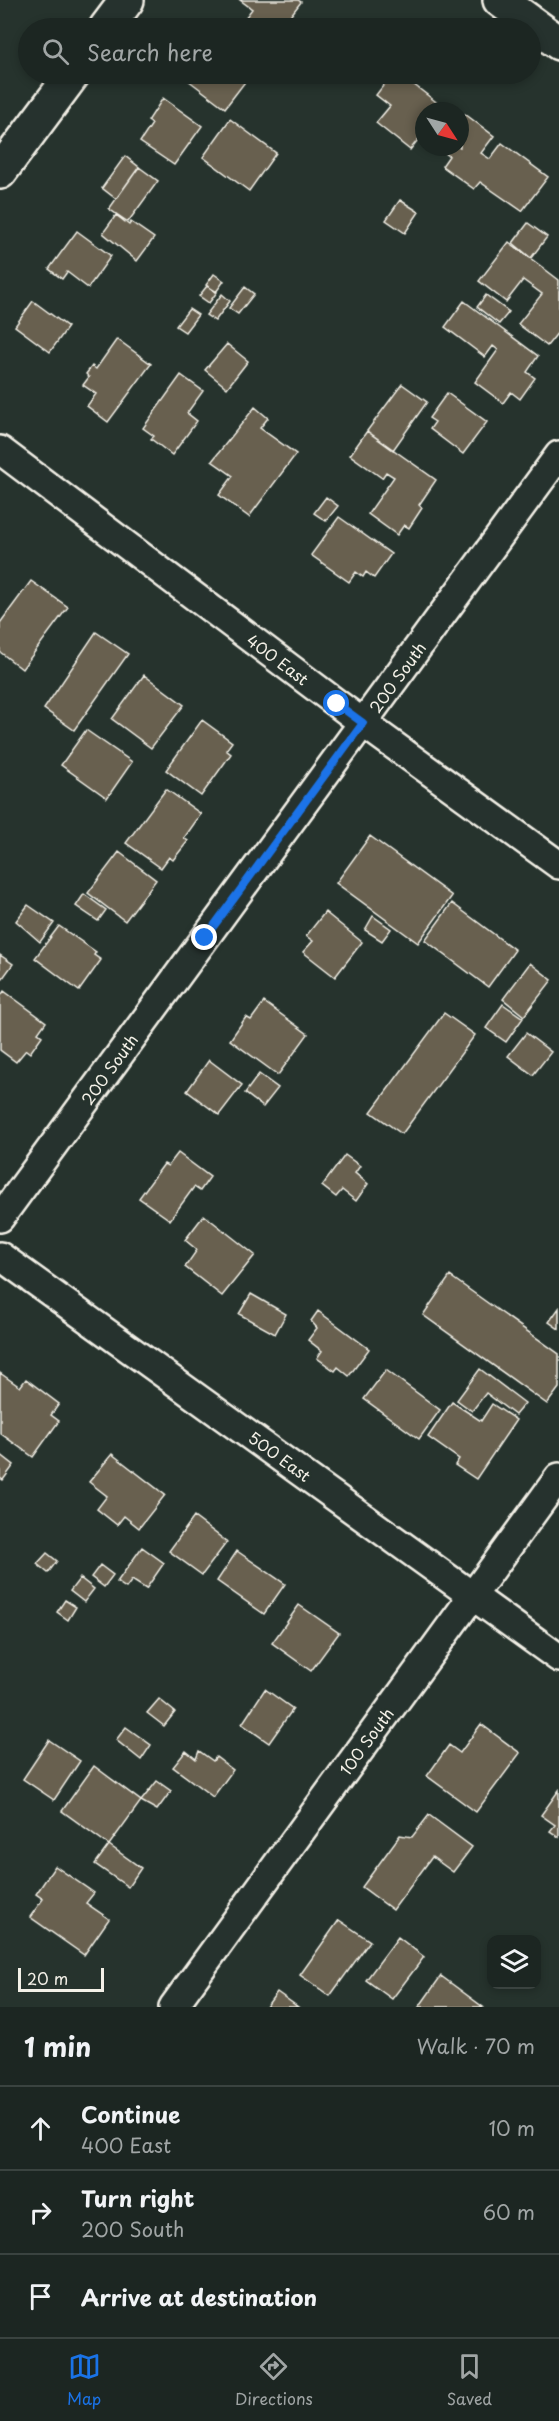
<!DOCTYPE html>
<meta charset="utf-8">
<style>
body{margin:0;font-family:"Playpen Sans",sans-serif;background:#29322f;color:#f1f3f6}
.controls{position:absolute;right:18px;bottom:18px;display:grid;overflow:hidden;border-radius:12px;box-shadow:0 3px 9px #0003}
.controls button{width:54px;height:54px;display:grid;place-items:center;padding:0;border:0;border-bottom:2px solid #3a4340;background:#1c2622;color:#f1f3f6;font:30px sans-serif}
.compass{position:absolute;left:415px;top:102px;width:54px;height:54px;border-radius:50%;background:#1c2622;box-shadow:0 3px 9px #0003;rotate:126deg}
.scale{position:absolute;left:18px;bottom:15px;width:86px;box-sizing:border-box;padding-left:6px;border:3px solid #f4f1e8;border-top:0;font-size:16px;line-height:21px;white-space:nowrap;color:#f4f1e8;-webkit-text-stroke:4px #26332d;paint-order:stroke}
.stop{position:absolute;width:18px;height:18px;margin:-14px;border:4px solid #1a73e8;border-radius:50%;background:#fff}
.stop.end{background:#1a73e8;border-color:#fff;box-shadow:0 2px 6px #0008}
.list{margin:0;padding:0;list-style:none}
h2{display:flex;justify-content:space-between;align-items:center;height:78px;margin:0;padding:0 24px;font-size:26px}
h2 small{font-size:20px;font-weight:400;color:#a0a5a5}
.list li{display:grid;grid-template-columns:39px 1fr auto;gap:18px;align-items:center;box-sizing:border-box;height:84px;padding:0 24px;border-top:2px solid #3a4340}
.list b{display:block;font-size:22px;white-space:nowrap}
.list p{margin:0;font-size:20px;white-space:nowrap;color:#a0a5a5}
.list em{font-size:20px;font-style:normal;color:#a0a5a5}
.icon{flex:none;width:33px;height:33px;fill:none;stroke:currentColor;stroke-width:2;stroke-linecap:round;stroke-linejoin:round}
.map{position:relative;flex:none;width:559px;height:2007px;overflow:hidden}
.search{position:absolute;background:#1c2622;box-shadow:0 3px 9px #0003;left:18px;right:18px;top:18px;height:66px;display:flex;align-items:center;gap:15px;box-sizing:border-box;padding:0 21px;border-radius:33px;color:#a0a5a5;font-size:22px}
.sheet{height:330px;background:#1c2622}
nav{display:flex;justify-content:space-around;align-items:center;box-sizing:border-box;height:84px;border-top:2px solid #3a4340;background:#1c2622;font-size:16px;color:#a0a5a5}
nav a{display:grid;justify-items:center;gap:3px}
nav .on{color:#1a73e8}
.map>svg:first-child{display:block}
.building{fill:#676150;stroke:#f4f1e8;stroke-width:1.5}
.lines{fill:none;stroke-linecap:round;stroke-linejoin:round}
.minor-casing{stroke:#f4f1e8;stroke-width:32}
.tertiary-casing{stroke:#f4f1e8;stroke-width:38}
.secondary-casing{stroke:#f4f1e8;stroke-width:38}
.minor{stroke:#26332d;stroke-width:27}
.tertiary{stroke:#26332d;stroke-width:33}
.secondary{stroke:#26332d;stroke-width:33}
.route{stroke:#1a73e8;stroke-width:8}
.labels{text-anchor:middle;dominant-baseline:central;stroke-width:4.5;stroke-linejoin:round;paint-order:stroke}
.street-label{font-size:16px;fill:#f4f1e8;stroke:#26332d}
</style>
<div class="map">
<svg width="559" height="2007" viewBox="0 0 559 2007">
<rect width="100%" height="100%" fill="#26332d"/>
<filter id="ink" filterUnits="userSpaceOnUse"><feTurbulence type="fractalNoise" baseFrequency=".0167" numOctaves="2"/><feDisplacementMap in="SourceGraphic" scale="12" xChannelSelector="R" yChannelSelector="G"/><feConvolveMatrix kernelMatrix="1 2 1 2 8 2 1 2 1" color-interpolation-filters="sRGB"/></filter>
<g filter="url(#ink)">
<path class="building" d="M240 0H298L301 2 281 28 270 23 266 28H243L239 26 252 9Z
M187 74H251L225 108 184 77Z
M392 74H400L444 108 441 111H424V132L410 150 376 123 390 106 376 95Z
M163 98 202 126 174 165 140 142 152 124 148 121Z
M465 114 494 136 481 153 490 159 502 143 548 177 522 211 480 182 474 189 442 166 449 156 438 148 460 147V121Z
M230 119 276 153 249 191 203 157Z
M125 156 139 167 116 199 102 188Z
M139 167 158 181 128 222 109 209Z
M400 200 419 212 405 233 386 220Z
M116 215 129 225 131 222 154 238 137 261 103 233Z
M528 223 547 237 531 258 513 243Z
M77 231 111 256 88 288 67 272 62 279 49 269Z
M509 242 559 280V331L547 346 518 324 542 294 523 280 506 302 479 281Z
M214 274 224 281 216 292 206 285Z
M207 286 217 292 209 303 199 296Z
M245 287 254 294 238 314 229 308Z
M222 294 230 301 215 321 206 315Z
M486 295 509 312 499 324 477 307Z
M33 301 68 327 50 352 15 326Z
M464 301 538 356 527 372 535 378 520 399 511 392 503 403 475 382 498 350 493 346 485 357 445 327Z
M189 309 198 315 185 332 176 326Z
M117 339 151 364 108 422 87 406 96 394 83 385 89 377 86 374 92 366 96 369Z
M227 344 248 361 227 388 205 370Z
M181 375 203 391 187 413 197 421 172 455 151 439 154 436 143 428Z
M402 384 427 402 393 450 367 431Z
M447 393 487 422 463 454 430 429 435 422 429 418Z
M255 407 268 418 260 428 296 454 249 517 219 495 233 476 212 461Z
M367 431 436 480 419 505 422 508 409 528 404 525 397 535 368 514 394 477 386 472 382 478 350 455Z
M326 497 338 506 326 521 314 513Z
M339 517 391 554 374 578 366 572 363 577 356 572 349 582 311 555Z
M31 581 68 607 22 669 0 652V623Z
M96 632 128 654 74 730 44 709Z
M144 675 184 705 151 748 112 719Z
M202 720 232 742 226 750 231 754 201 796 166 770Z
M86 730 132 762 107 798 61 765Z
M166 789 201 814 184 838 188 841 173 860 169 857 161 868 126 843Z
M370 836 452 896 418 943 336 883Z
M119 852 156 880 125 921 88 893Z
M84 894 106 910 98 921 76 906Z
M452 903 515 950 488 987 425 940Z
M28 905 54 923 40 942 16 921Z
M325 912 362 942 335 977 303 952 313 941 306 936Z
M373 916 391 929 382 941 365 930Z
M59 926 96 952 94 955 101 960 79 991 35 958Z
M0 955 13 964 0 982Z
M530 963 552 980 524 1016 503 999Z
M4 991 46 1022 38 1033 42 1036 30 1053 26 1050 16 1062 0 1050V997Z
M264 1002 308 1034 278 1075 230 1040 246 1017 251 1020Z
M503 1004 523 1018 506 1042 486 1028Z
M444 1013 475 1035 402 1134 371 1112Z
M526 1033 551 1052 533 1075 508 1056Z
M209 1060 242 1085 219 1115 187 1091Z
M259 1074 278 1088 263 1107 245 1093Z
M178 1153 210 1177 200 1191 194 1187 170 1220 139 1198 164 1164 168 1166Z
M345 1155 360 1166 355 1173 368 1184 356 1201 342 1190 336 1197 322 1186Z
M204 1215 255 1255 222 1296 185 1267 197 1250 185 1240Z
M450 1276 559 1354V1388L547 1404 423 1315Z
M251 1294 286 1314 275 1334 239 1314Z
M559 1308V1329L549 1322Z
M318 1311 369 1349 349 1376 338 1367 335 1371 317 1358 322 1351 308 1340 317 1328 311 1321Z
M480 1369 525 1403 515 1415 486 1393 472 1411 457 1400Z
M386 1370 440 1410 419 1439 364 1399Z
M0 1373 20 1387 26 1379 59 1404 51 1415 59 1421 33 1457 0 1433Z
M452 1402 481 1421 492 1404 516 1420 476 1479 455 1465 459 1459 428 1437Z
M0 1454 14 1465 3 1480 0 1478Z
M112 1454 165 1495 139 1528 124 1516 117 1525 97 1509 107 1496 89 1482Z
M194 1517 227 1542 202 1575 169 1551Z
M142 1547 164 1563 146 1589 132 1580 126 1588 117 1582Z
M237 1551 285 1584 264 1614 217 1581Z
M47 1553 57 1561 48 1573 37 1564Z
M100 1565 113 1575 104 1587 91 1577Z
M80 1578 94 1589 84 1602 70 1591Z
M65 1600 76 1607 68 1620 57 1612Z
M299 1605 339 1633 311 1671 272 1643Z
M265 1689 293 1709 269 1743 242 1724Z
M159 1699 175 1712 164 1726 147 1713Z
M481 1724 520 1753 476 1812 427 1776 449 1745 460 1753Z
M126 1727 151 1745 141 1760 116 1740Z
M49 1740 80 1761 54 1800 23 1779Z
M186 1751 196 1759 199 1751 213 1761 216 1757 233 1770 213 1797 173 1767Z
M94 1766 141 1801 109 1845 62 1811Z
M157 1781 171 1791 157 1810 141 1801Z
M559 1790V1837L550 1831 555 1825 541 1815Z
M429 1815 472 1847 453 1872 432 1857 393 1910 362 1887 400 1835 412 1837Z
M109 1845 141 1868 128 1887 95 1864Z
M55 1866 94 1893 86 1903 109 1919 84 1955 30 1917 43 1899 36 1894Z
M339 1920 370 1941 330 1996 300 1975Z
M398 1937 424 1957 392 1999 366 1980Z
M441 1976 483 2007H419Z
M277 1992 298 2007H266Z"/>
<g class="lines">
<g class="minor-casing">
<path id="minor" d="M0 450 363 723 559 865
M0 1218 559 455
M0 1256 559 1658
M173 2007 559 1477"/>
</g>
<g class="tertiary-casing">
<path id="tertiary" d="M500 0 559 43"/>
</g>
<g class="secondary-casing">
<path id="secondary" d="M106 28 127 0
M0 172 73 74"/>
</g>
<use href="#minor" class="minor"/>
<use href="#tertiary" class="tertiary"/>
<use href="#secondary" class="secondary"/>
</g>
</g>
<g class="lines" filter="url(#ink)">
<path class="route" d="M205 938 363 723 337 704"/>
</g>
<g class="labels">
<g class="street-label">
<text transform="translate(278 659) rotate(37)">400 East</text>
<text transform="translate(397 677) rotate(-54)">200 South</text>
<text transform="translate(109 1069) rotate(-54)">200 South</text>
<text transform="translate(280 1456) rotate(36)">500 East</text>
<text transform="translate(366 1741) rotate(-54)">100 South</text>
</g>
</g>
</svg>
<div class="controls">
<button><svg class="icon" aria-label="layers" viewBox="0 0 24 24"><path d="M12 4l9 5-9 5-9-5zM3 14l9 5 9-5"/></svg></button>
</div>
<svg class="compass" viewBox="-18 -18 36 36"><path d="M0-13l5 13h-10z" fill="#e53935"/><path d="M0 13l5-13h-10z" fill="#a0a5a5"/></svg>
<div class="scale">20 m</div>
<div class="stop" style="left:337px;top:704px"></div>
<div class="stop end" style="left:205px;top:938px"></div>
<div class="search"><svg class="icon" aria-label="search" viewBox="0 0 24 24"><circle cx="10" cy="10" r="6"/><path d="M15 15l6 6"/></svg>Search here</div>
</div>
<section class="sheet">
<h2>1 min<small>Walk · 70 m</small></h2>
<ul class="list">
<li><svg class="icon" aria-label="ahead" viewBox="0 0 24 24"><path d="M12 20V5M6 11l6-6 6 6"/></svg><div><b>Continue</b><p>400 East</p></div><em>10 m</em></li>
<li><svg class="icon" aria-label="right" viewBox="0 0 24 24"><path d="M7 20v-9h11M14 6l5 5-5 5"/></svg><div><b>Turn right</b><p>200 South</p></div><em>60 m</em></li>
<li><svg class="icon" aria-label="arrive" viewBox="0 0 24 24"><path d="M6 21V4h12l-3 4 3 4H6"/></svg><div><b>Arrive at destination</b></div></li>
</ul>
</section>
<nav>
<a class="on"><svg class="icon" aria-label="map" viewBox="0 0 24 24"><path d="M3 6l6-2 6 2 6-2v14l-6 2-6-2-6 2zM9 4v14M15 6v14"/></svg>Map</a>
<a><svg class="icon" aria-label="directions" viewBox="0 0 24 24"><path d="M12 3l9 9-9 9-9-9zM9 14v-3h6M13 9l2 2-2 2"/></svg>Directions</a>
<a><svg class="icon" aria-label="saved" viewBox="0 0 24 24"><path d="M7 4h10v16l-5-4-5 4z"/></svg>Saved</a>
</nav>
